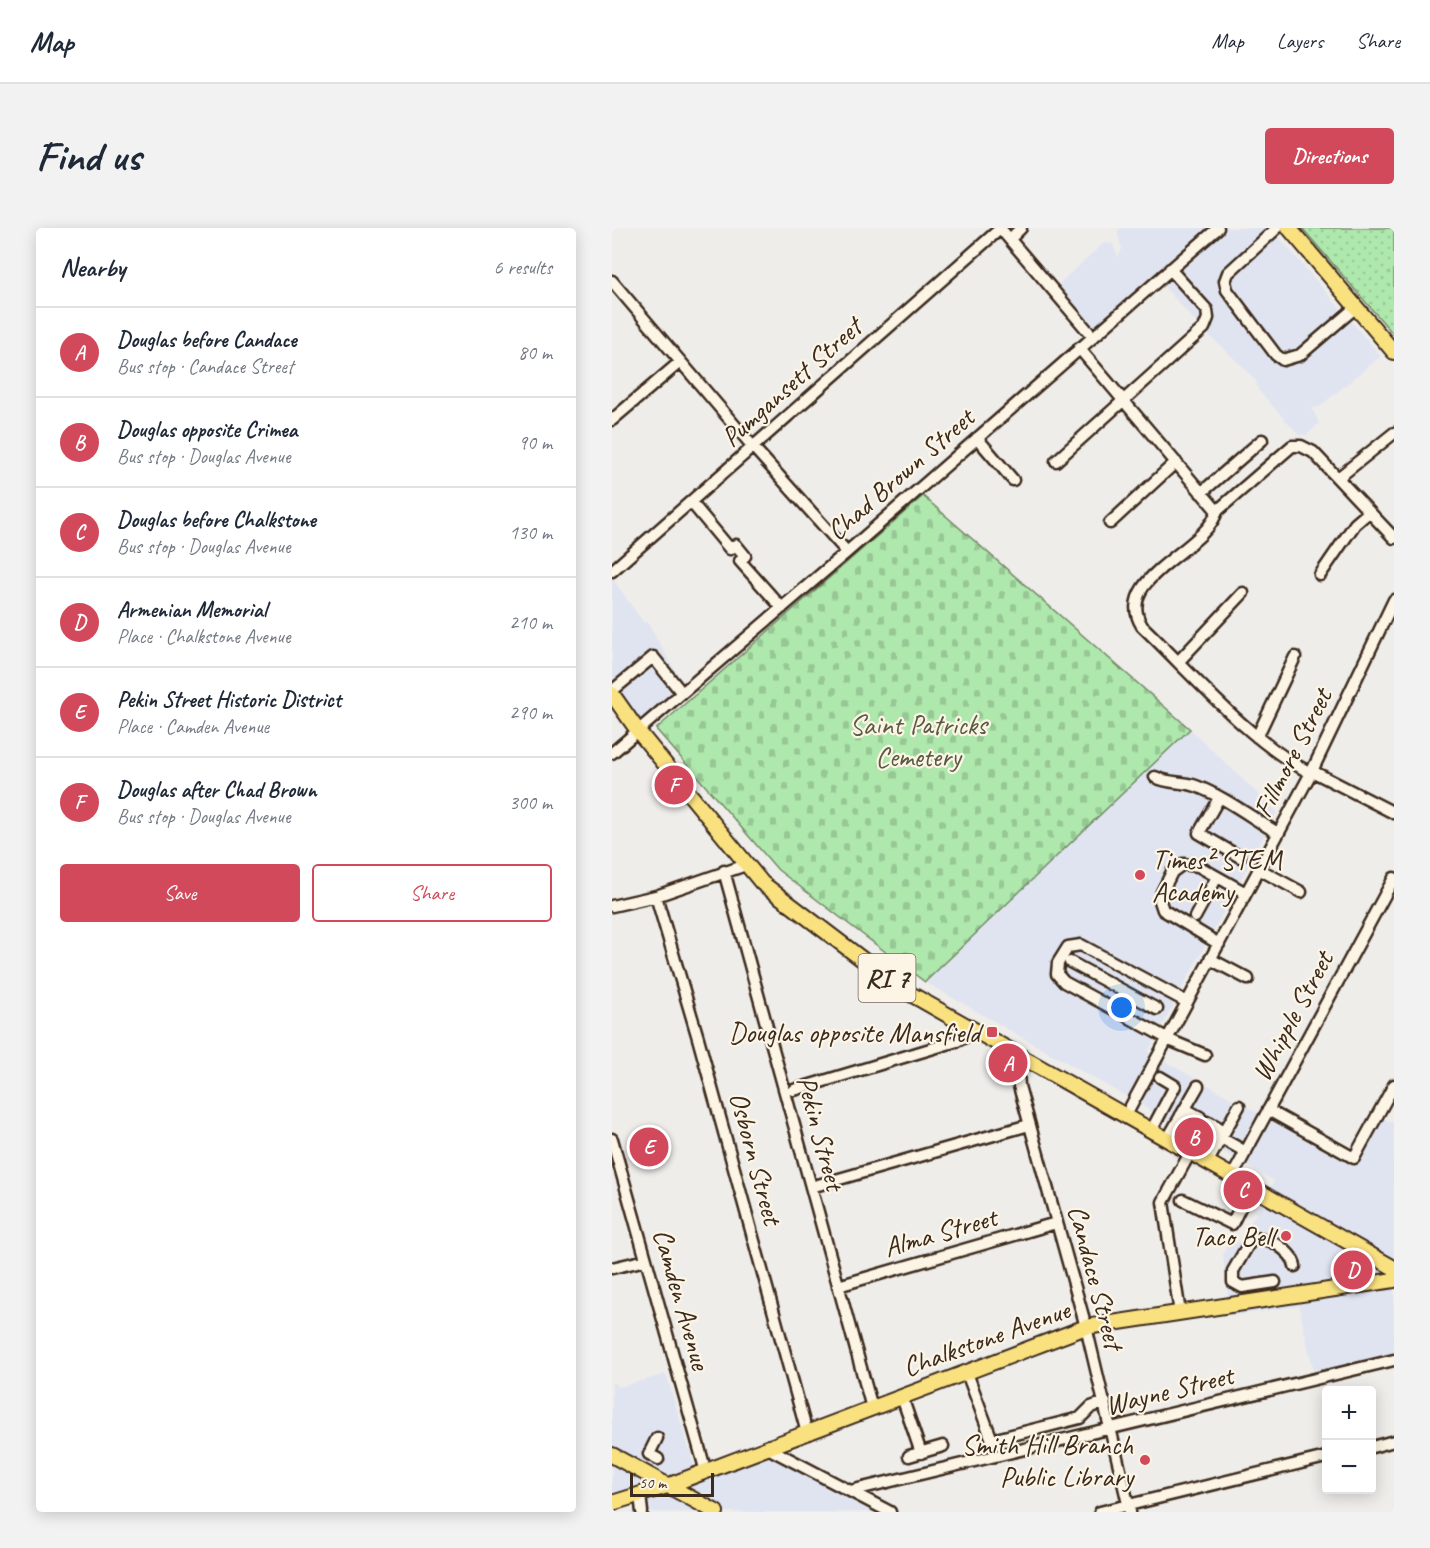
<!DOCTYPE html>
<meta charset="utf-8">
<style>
body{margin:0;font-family:Caveat,sans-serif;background:#f2f2f3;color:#1f2937}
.controls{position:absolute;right:18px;bottom:18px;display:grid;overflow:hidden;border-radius:6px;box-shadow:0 3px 15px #0003}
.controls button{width:54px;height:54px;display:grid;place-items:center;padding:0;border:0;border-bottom:2px solid #e0e1e3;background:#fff;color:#1f2937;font:30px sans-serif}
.scale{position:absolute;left:18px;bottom:15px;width:84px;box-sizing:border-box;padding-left:6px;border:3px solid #3b2a1e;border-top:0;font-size:16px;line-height:21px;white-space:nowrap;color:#3b2a1e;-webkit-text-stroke:4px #fcf5e5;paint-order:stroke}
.you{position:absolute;left:510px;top:780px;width:21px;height:21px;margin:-15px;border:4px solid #fff;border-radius:50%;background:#1a73e8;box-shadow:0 0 0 9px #1a73e833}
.badge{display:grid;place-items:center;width:39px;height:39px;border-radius:50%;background:#d1495b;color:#fff;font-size:20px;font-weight:700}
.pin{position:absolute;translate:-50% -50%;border:3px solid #fff;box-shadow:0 2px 6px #0006}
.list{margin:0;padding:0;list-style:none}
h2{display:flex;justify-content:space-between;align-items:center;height:78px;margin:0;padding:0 24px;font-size:26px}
h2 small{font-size:20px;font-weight:400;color:#747a83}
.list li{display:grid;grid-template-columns:39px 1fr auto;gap:18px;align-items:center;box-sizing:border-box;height:90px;padding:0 24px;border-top:2px solid #e0e1e3}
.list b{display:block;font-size:22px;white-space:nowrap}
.list p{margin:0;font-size:20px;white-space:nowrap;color:#747a83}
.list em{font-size:20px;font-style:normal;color:#747a83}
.actions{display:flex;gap:12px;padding:18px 24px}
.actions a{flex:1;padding:14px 0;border:2px solid #d1495b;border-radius:6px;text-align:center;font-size:21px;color:#d1495b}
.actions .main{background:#d1495b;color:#fff}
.map{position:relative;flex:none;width:782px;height:1284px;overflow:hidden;border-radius:6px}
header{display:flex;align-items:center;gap:36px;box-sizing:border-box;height:84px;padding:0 30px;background:#fff;border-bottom:2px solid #e0e1e3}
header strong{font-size:28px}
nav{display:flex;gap:33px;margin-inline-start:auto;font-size:21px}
.intro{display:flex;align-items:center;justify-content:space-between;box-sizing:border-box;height:144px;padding:0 36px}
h1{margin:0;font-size:42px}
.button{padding:15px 27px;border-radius:6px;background:#d1495b;color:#fff;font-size:21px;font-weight:700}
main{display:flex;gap:36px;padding:0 36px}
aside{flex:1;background:#fff;border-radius:6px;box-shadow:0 3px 15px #0003}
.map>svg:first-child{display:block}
.built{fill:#e0e4f0}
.green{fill:url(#green-dots);stroke:#748966;stroke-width:1.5}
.cemetery{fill:url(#cemetery-stones);stroke:#748966;stroke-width:1.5}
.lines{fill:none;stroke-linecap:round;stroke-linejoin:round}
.minor-casing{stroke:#3b2a1e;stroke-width:15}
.major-casing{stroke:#3b2a1e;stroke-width:18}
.minor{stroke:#fcf5e5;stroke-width:10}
.major{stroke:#fae180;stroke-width:14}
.poi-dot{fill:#d1495b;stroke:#fcf5e5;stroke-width:2}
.labels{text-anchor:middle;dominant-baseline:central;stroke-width:4.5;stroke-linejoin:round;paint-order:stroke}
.shield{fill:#fcf5e5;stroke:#75675a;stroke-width:1.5}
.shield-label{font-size:27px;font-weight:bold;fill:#3b2a1e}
.street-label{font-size:28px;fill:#3b2a1e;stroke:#fcf5e5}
.park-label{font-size:28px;fill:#585a42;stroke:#fcf5e5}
.poi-label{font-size:28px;fill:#3b2a1e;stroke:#fcf5e5;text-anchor:end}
</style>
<header>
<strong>Map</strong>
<nav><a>Map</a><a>Layers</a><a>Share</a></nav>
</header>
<div class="intro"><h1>Find us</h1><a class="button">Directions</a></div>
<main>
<aside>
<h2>Nearby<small>6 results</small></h2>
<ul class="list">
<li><span class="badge">A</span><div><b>Douglas before Candace</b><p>Bus stop · Candace Street</p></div><em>80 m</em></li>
<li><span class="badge">B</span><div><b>Douglas opposite Crimea</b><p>Bus stop · Douglas Avenue</p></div><em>90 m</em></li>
<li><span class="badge">C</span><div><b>Douglas before Chalkstone</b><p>Bus stop · Douglas Avenue</p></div><em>130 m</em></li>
<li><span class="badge">D</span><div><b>Armenian Memorial</b><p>Place · Chalkstone Avenue</p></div><em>210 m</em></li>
<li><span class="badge">E</span><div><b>Pekin Street Historic District</b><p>Place · Camden Avenue</p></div><em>290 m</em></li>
<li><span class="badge">F</span><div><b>Douglas after Chad Brown</b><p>Bus stop · Douglas Avenue</p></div><em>300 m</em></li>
</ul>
<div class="actions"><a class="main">Save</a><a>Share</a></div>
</aside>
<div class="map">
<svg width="782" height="1284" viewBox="0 0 782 1284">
<defs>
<pattern id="green-dots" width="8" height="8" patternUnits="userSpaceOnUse" patternTransform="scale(1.5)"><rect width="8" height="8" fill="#aee8ad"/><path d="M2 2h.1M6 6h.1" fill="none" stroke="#97c794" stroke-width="1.8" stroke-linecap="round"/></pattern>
<pattern id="cemetery-stones" width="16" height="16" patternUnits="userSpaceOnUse" patternTransform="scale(1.5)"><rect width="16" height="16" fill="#aee8ad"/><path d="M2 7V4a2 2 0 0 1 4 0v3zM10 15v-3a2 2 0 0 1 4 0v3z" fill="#97c794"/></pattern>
</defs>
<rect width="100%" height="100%" fill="#efedea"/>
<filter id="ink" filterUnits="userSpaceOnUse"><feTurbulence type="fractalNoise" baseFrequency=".0167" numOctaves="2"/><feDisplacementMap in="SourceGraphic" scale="12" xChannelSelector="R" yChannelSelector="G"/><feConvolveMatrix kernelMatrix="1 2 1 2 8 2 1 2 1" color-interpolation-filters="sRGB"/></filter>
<g filter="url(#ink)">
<path class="built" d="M508 0H659L769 128 707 179 700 180 707 195 695 207H687L646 162 644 153 630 138 586 97 550 56 484 110 440 62 492 15 501 16 506 29 510 21 505 4Z
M0 350 32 395 35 394 75 463 27 506 0 468Z
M578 501 665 584 536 824 743 939 771 890 782 896V1125L702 1145 687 1078 618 1088 611 1027 615 1017 628 1013 662 953 313 754Z
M54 1146 87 1254 160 1229 265 1284H28L23 1272 0 1279V1154L7 1159Z"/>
<path class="green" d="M690 0H782V107Z"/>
<path class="cemetery" d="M311 268 578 501 313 754 166 642 44 501Z"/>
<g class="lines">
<g class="minor-casing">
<path id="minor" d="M388 0 481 109
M665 0 616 45 613 53 615 62 664 127 671 132 688 127 744 79
M398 11 409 0
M0 53 142 220 235 324
M467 120 605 283
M0 192 68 134
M365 210 401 252
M444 233 592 100 596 90 595 82 558 41
M726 250 782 205
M589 265 650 212
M79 274 118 321 124 317 133 328 128 333 170 380
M498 295 564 234
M0 343 389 0
M708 347 743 296 757 284
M567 433 631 365
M0 463 41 429 70 465
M645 509 683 429
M0 525 235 324 606 0
M700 543 782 585
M699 545C640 516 578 444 530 398 500 350 594 323 605 283L680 218H689L701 224 782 310
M543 549C557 556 570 553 584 558 613 569 640 590 666 605
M607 570 587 605 628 629
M647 641 689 664
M112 643 260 1180
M44 668 86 810 195 1205
M0 678 44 668 134 637
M583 689 605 649
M607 716 551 682 548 673 550 664 560 644 571 636 586 638 634 665
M598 731 636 751
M458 734 545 781
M575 774 469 717 456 719 446 735 445 746 452 754 562 814 593 827
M405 828 407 858 474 1099 518 1284
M182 862 345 813 363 804
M573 881 588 889
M656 882 742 930 782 857
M569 887 584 896
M513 889 699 545 782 372
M565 894 605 916
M597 894 613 903
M593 901 634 924
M539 903 563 858 548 849
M0 911 94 1244
M555 912 586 858
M595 935 627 878
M620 949 782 650
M199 959 417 897
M571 972 620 996 638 959
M0 1040 34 1032
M663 1054 630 1059 621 1054V1043L639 1012C653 1005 681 1023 683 1038
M226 1058 444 995
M568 1085 551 974 578 925
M355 1145 380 1212 468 1190 479 1179 493 1174
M290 1169 309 1225
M45 1210 37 1226 46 1231
M760 1219 782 1213
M156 1220 278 1284
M297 1228 331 1218
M238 1263 782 1132
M28 1267 30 1284
M488 1284 714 1229"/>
</g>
<g class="major-casing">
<path id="major" d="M677 0 782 124
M0 466 26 503 150 655 288 760 782 1040
M0 1227 104 1284
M0 1275 55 1258 474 1099 782 1052"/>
</g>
<use href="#minor" class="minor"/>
<use href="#major" class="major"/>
</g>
</g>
<g class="poi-dot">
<circle cx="528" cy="647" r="6"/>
<rect x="374" y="798" width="12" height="12" rx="3"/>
<circle cx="674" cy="1008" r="6"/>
<circle cx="533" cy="1232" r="6"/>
</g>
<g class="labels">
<rect class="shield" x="246.5" y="726" width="57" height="48" rx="4.5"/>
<g class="shield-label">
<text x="275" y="750">RI 7</text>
</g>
<g class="street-label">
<text transform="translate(179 154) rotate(-42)">Pumgansett Street</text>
<text transform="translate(288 246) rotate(-41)">Chad Brown Street</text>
<text transform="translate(680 525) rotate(-63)">Fillmore Street</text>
<text transform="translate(680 788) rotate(-62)">Whipple Street</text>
<text transform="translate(209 905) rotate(75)">Pekin Street</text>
<text transform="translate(144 930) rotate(75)">Osborn Street</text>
<text transform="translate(328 1004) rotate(-16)">Alma Street</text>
<text transform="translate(484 1049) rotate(75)">Candace Street</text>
<text transform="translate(70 1071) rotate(74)">Camden Avenue</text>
<text transform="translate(374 1110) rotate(-20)">Chalkstone Avenue</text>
<text transform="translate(557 1162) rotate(-14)">Wayne Street</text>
</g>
<g class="park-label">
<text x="306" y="496">Saint Patricks<tspan x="306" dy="32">Cemetery</tspan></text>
</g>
<g class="poi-label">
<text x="540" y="631" text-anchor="start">Times² STEM<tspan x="540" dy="32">Academy</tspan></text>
<text x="368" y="804">Douglas opposite Mansfield</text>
<text x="662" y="1008">Taco Bell</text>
<text x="521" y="1216">Smith Hill Branch<tspan x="521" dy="32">Public Library</tspan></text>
</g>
</g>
</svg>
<div class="controls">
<button>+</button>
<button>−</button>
</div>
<div class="scale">50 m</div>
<div class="you"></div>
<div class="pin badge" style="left:396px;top:835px">A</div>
<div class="pin badge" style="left:582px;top:909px">B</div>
<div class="pin badge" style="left:631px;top:962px">C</div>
<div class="pin badge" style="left:741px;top:1042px">D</div>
<div class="pin badge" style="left:37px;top:919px">E</div>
<div class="pin badge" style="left:62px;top:557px">F</div>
</div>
</main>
